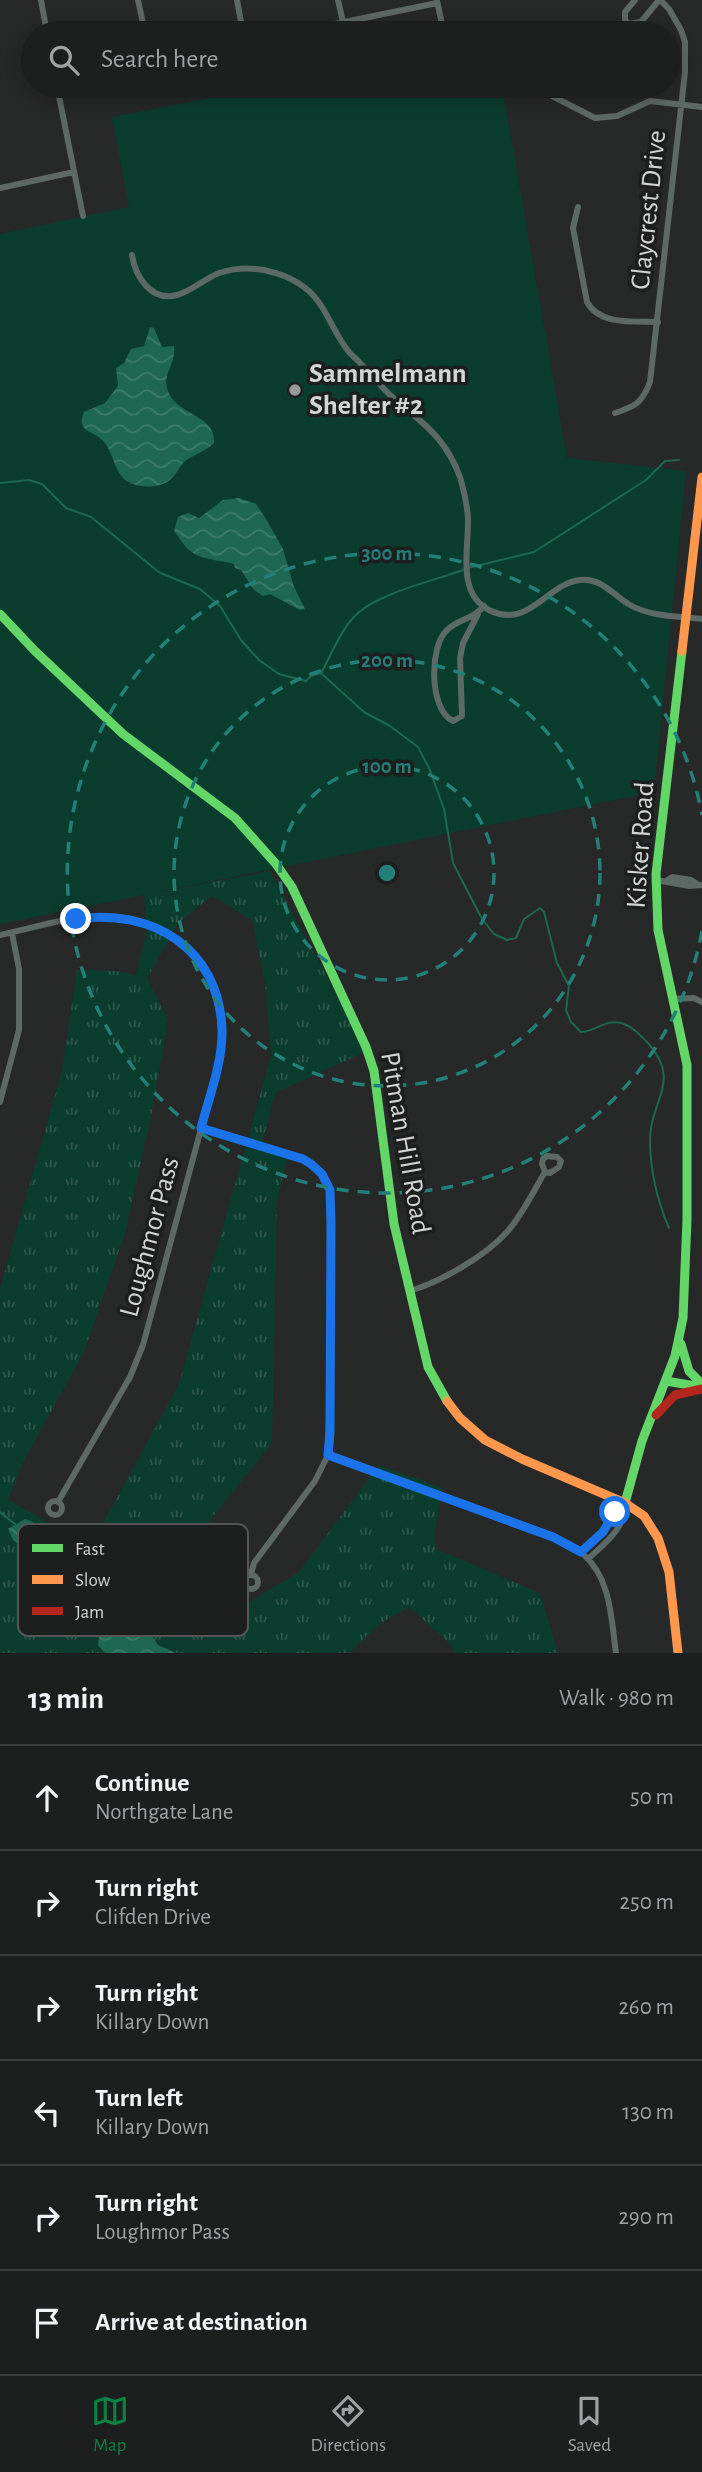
<!DOCTYPE html>
<meta charset="utf-8">
<style>
body{margin:0;font-family:"Alegreya Sans",sans-serif;background:#252727;color:#f1f3f6}
.stop{position:absolute;width:21px;height:21px;margin:-16px;border:5px solid #1a73e8;border-radius:50%;background:#fff}
.stop.end{background:#1a73e8;border-color:#fff;box-shadow:0 2px 7px #0008}
.list{margin:0;padding:0;list-style:none}
h2{display:flex;justify-content:space-between;align-items:center;height:91px;margin:0;padding:0 28px;font-size:30px}
h2 small{font-size:23px;font-weight:400;color:#a0a2a4}
.list li{display:grid;grid-template-columns:46px 1fr auto;gap:21px;align-items:center;box-sizing:border-box;height:105px;padding:0 28px;border-top:2px solid #3b3c3c}
.list b{display:block;font-size:26px;white-space:nowrap}
.list p{margin:0;font-size:23px;white-space:nowrap;color:#a0a2a4}
.list em{font-size:23px;font-style:normal;color:#a0a2a4}
.icon{flex:none;width:38px;height:38px;fill:none;stroke:currentColor;stroke-width:2;stroke-linecap:round;stroke-linejoin:round}
.map{position:relative;flex:none;width:702px;height:1653px;overflow:hidden}
.search{position:absolute;background:#1d1e1e;box-shadow:0 4px 18px #0003;left:21px;right:21px;top:21px;height:77px;display:flex;align-items:center;gap:18px;box-sizing:border-box;padding:0 24px;border-radius:38px;color:#a0a2a4;font-size:26px}
.sheet{height:721px;background:#1d1e1e}
nav{display:flex;justify-content:space-around;align-items:center;box-sizing:border-box;height:98px;border-top:2px solid #3b3c3c;background:#1d1e1e;font-size:19px;color:#a0a2a4}
nav a{display:grid;justify-items:center;gap:4px}
nav .on{color:#0b8043}
.map>svg:first-child{display:block}
.grass{fill:url(#grass-tufts);fill-rule:evenodd}
.green{fill:#0b3d2e}
.water{fill:url(#water-waves)}
.lines{fill:none;stroke-linecap:round;stroke-linejoin:round}
.stream{stroke:#1e6750;stroke-width:2}
.street{stroke:#5d6964;stroke-width:6}
.fast{stroke:#63d668;stroke-width:9}
.slow{stroke:#ff974d;stroke-width:9}
.jam{stroke:#b3261e;stroke-width:9}
.route{stroke:#1a73e8;stroke-width:9}
.ring{fill:none;stroke:#238078;stroke-width:3.5;stroke-dasharray:12 9}
.poi-dot{fill:#979898;stroke:#1c1f1e;stroke-width:2.5}
.labels{text-anchor:middle;dominant-baseline:central;stroke-width:7;stroke-linejoin:round;paint-order:stroke}
.street-label{font-size:28px;fill:#d3d5d4;stroke:#1c1f1e}
.poi-label{font-size:28px;font-weight:bold;fill:#d3d5d4;stroke:#1c1f1e;text-anchor:start}
.key{fill:#1c1f1e;stroke:#535655;stroke-width:2}
.key-label{font-size:19px;fill:#d3d5d4}
.centre{fill:#238078;stroke:#1c1f1e;stroke-width:3.5}
.ring-label{font-size:21px;text-anchor:middle;font-weight:bold;fill:#238078;stroke:#1c1f1e;stroke-width:7;stroke-linejoin:round;paint-order:stroke}
</style>
<div class="map">
<svg width="702" height="1653" viewBox="0 0 702 1653">
<defs>
<pattern id="grass-tufts" width="24" height="20" patternUnits="userSpaceOnUse" patternTransform="scale(1.75)"><rect width="24" height="20" fill="#0b3d2e"/><path d="M3 7l-1-3M5 7V3M7 7l1-3M15 17l-1-3M17 17v-4M19 17l1-3" fill="none" stroke="#2e584b"/></pattern>
<pattern id="water-waves" width="16" height="10" patternUnits="userSpaceOnUse" patternTransform="scale(1.75)"><rect width="16" height="10" fill="#1e6750"/><path d="M0 5q4-4 8 0t8 0" fill="none" stroke="#3e7c68"/></pattern>
</defs>
<rect width="100%" height="100%" fill="#272828"/>
<path class="grass" d="M270 871 367 1051 275 1093 263 1141 287 1159 277 1200 272 1443 182 1555C186 1584 183 1626 225 1617L299 1572 379 1465 443 1488 434 1534 436 1549 540 1593 558 1653H455L449 1643 409 1607 381 1623 349 1653H0V1289L62 1071 77 970 117 971 136 975 147 930 144 895ZM212 896 252 920 265 982 271 1056 179 1384 99 1531 55 1526 8 1500 23 1462 84 1352 126 1230 151 1116 168 1020 147 978 178 923Z"/>
<path class="green" d="M271 86H502L567 458 686 471 654 792 0 924V234L129 207 112 117Z"/>
<path class="water" d="M150 327 154 328 162 347 174 346C176 364 163 373 167 388 174 416 216 413 214 443 206 451 196 454 186 460 180 465 178 472 173 477 163 489 139 489 127 481 114 472 114 455 105 443 94 429 75 434 84 412L105 403 118 386 116 368 124 363 131 349 144 346Z
M239 498 256 504 266 519 283 549 294 587 305 609 300 610 270 594 263 596 254 590 241 570 235 568 234 564C220 560 200 560 189 550 183 545 179 537 174 531L178 517 188 513 199 518 223 500Z
M25 1519C36 1521 40 1531 50 1535 62 1540 71 1535 84 1544L93 1568 105 1587 104 1607 108 1618 128 1623 149 1631 158 1645 176 1653H105L98 1645 100 1628 98 1624 75 1592 51 1577 31 1554 13 1540 8 1529Z"/>
<g class="lines">
<path class="stream" d="M0 483 29 480 42 484 66 508 91 517 160 573 200 589 220 606 241 640 259 660 279 674 306 681 311 676 321 673C332 654 341 628 358 613 380 593 433 581 463 570
M468 568 534 552 646 480 665 461 679 460
M322 674 364 712 390 726 418 747 430 770 444 809 453 863 482 919 494 934 507 940 516 938 524 919 540 908 544 912 557 963 569 986 566 1010 571 1022 581 1032C597 1031 605 1019 621 1023 632 1026 640 1035 647 1042 683 1081 650 1100 650 1139 650 1170 657 1200 669 1228
M0 1512 16 1525"/>
<path class="street" d="M41 0 47 33
M138 0 145 33
M237 0 243 33
M338 0 343 22
M635 0 625 12V20L628 24 641 22 659 0
M437 1 444 33
M291 33 437 3
M57 86 83 216
M552 96 595 118 617 116 650 101 702 107
M0 188 74 172
M578 207 573 228 587 302C600 326 635 321 658 322
M132 255C135 275 150 302 177 295 192 291 204 279 219 273 254 261 302 274 322 307 331 321 338 339 349 352 352 356 357 359 360 363 370 373 379 384 389 394 420 422 444 434 460 477 464 491 467 504 468 518 469 548 456 593 489 610 529 630 546 584 580 580 601 577 614 596 630 605 651 617 679 616 702 619
M615 413C636 406 642 403 650 382L685 72V42L681 30 669 9 660 0
M478 614 463 643 460 658 462 716 453 721C429 710 429 646 447 630 458 619 474 619 484 606
M656 880 689 886 702 885
M666 881 672 877 691 880 699 885
M0 935C34 928 71 915 106 916 188 919 229 981 220 1058L143 1345 130 1377 58 1502
M674 999 694 998 702 1002
M0 1102 19 1030V969L12 933
M200 1128 303 1159 318 1169 330 1190 331 1322 328 1455 315 1481 254 1563 251 1574
M410 1291C442 1281 484 1257 507 1232 523 1214 533 1192 545 1172L542 1164 543 1159 547 1156 557 1157 561 1161 559 1167 550 1173 545 1172
M328 1455 553 1537C563 1542 575 1547 583 1554 611 1578 611 1618 616 1653
M48 1508a7 7 0 1 1 14 0a7 7 0 1 1-14 0Z
M581 1552 603 1532 617 1510 625 1503
M588 1559C605 1543 626 1528 625 1503
M244 1582a7 7 0 1 1 14 0a7 7 0 1 1-14 0Z"/>
<path class="fast" d="M0 614 35 651 123 734 235 818 276 864 292 887 366 1047 374 1071 394 1224 428 1367 447 1401
M681 1344 689 1371 702 1384
M666 1381 695 1386
M625 1503 642 1441 675 1356 683 1318 687 1220V1065L658 930 656 874 682 651"/>
<path class="slow" d="M682 651 702 477
M447 1401 460 1418 485 1440 522 1459 625 1503 644 1516 658 1538 669 1572 678 1653"/>
<path class="jam" d="M656 1415 675 1395 702 1389"/>
</g>
<g class="lines">
<path class="route" d="M76 919C152 908 219 948 222 1029 223 1062 209 1097 201 1128L303 1159 311 1164 322 1174 330 1190 331 1223 330 1432 328 1455 553 1537 581 1552 603 1532 615 1512"/>
</g>
<g class="ring">
<circle cx="387" cy="873" r="107"/>
<circle cx="387" cy="873" r="213"/>
<path d="M702 931A320 320 0 1 1 702 815"/>
</g>
<circle class="poi-dot" cx="295" cy="390" r="7"/>
<g class="labels">
<g class="street-label">
<text transform="translate(649 210) rotate(-84)">Claycrest Drive</text>
<text transform="translate(641 845) rotate(-86)">Kisker Road</text>
<text transform="translate(405 1143) rotate(80)">Pitman Hill Road</text>
<text transform="translate(150 1237) rotate(-75)">Loughmor Pass</text>
</g>
<g class="poi-label">
<text x="309" y="374">Sammelmann<tspan x="309" dy="32">Shelter #2</tspan></text>
</g>
</g>
<rect x="18" y="1524" width="230" height="112" rx="10" class="key"/>
<rect x="32" y="1544" width="31" height="8" fill="#63d668"/>
<rect x="32" y="1575" width="31" height="9" fill="#ff974d"/>
<rect x="32" y="1607" width="31" height="8" fill="#b3261e"/>
<g class="key-label">
<text x="75" y="1555">Fast</text>
<text x="75" y="1586">Slow</text>
<text x="75" y="1618">Jam</text>
</g>
<circle cx="387" cy="873" r="10" class="centre"/>
<g class="ring-label">
<text x="387" y="560">300 m</text>
<text x="387" y="667">200 m</text>
<text x="387" y="773">100 m</text>
</g>
</svg>
<div class="stop" style="left:615px;top:1512px"></div>
<div class="stop end" style="left:76px;top:919px"></div>
<div class="search"><svg class="icon" aria-label="search" viewBox="0 0 24 24"><circle cx="10" cy="10" r="6"/><path d="M15 15l6 6"/></svg>Search here</div>
</div>
<section class="sheet">
<h2>13 min<small>Walk · 980 m</small></h2>
<ul class="list">
<li><svg class="icon" aria-label="ahead" viewBox="0 0 24 24"><path d="M12 20V5M6 11l6-6 6 6"/></svg><div><b>Continue</b><p>Northgate Lane</p></div><em>50 m</em></li>
<li><svg class="icon" aria-label="right" viewBox="0 0 24 24"><path d="M7 20v-9h11M14 6l5 5-5 5"/></svg><div><b>Turn right</b><p>Clifden Drive</p></div><em>250 m</em></li>
<li><svg class="icon" aria-label="right" viewBox="0 0 24 24"><path d="M7 20v-9h11M14 6l5 5-5 5"/></svg><div><b>Turn right</b><p>Killary Down</p></div><em>260 m</em></li>
<li><svg class="icon" aria-label="left" viewBox="0 0 24 24"><path d="M17 20v-9H6M10 6l-5 5 5 5"/></svg><div><b>Turn left</b><p>Killary Down</p></div><em>130 m</em></li>
<li><svg class="icon" aria-label="right" viewBox="0 0 24 24"><path d="M7 20v-9h11M14 6l5 5-5 5"/></svg><div><b>Turn right</b><p>Loughmor Pass</p></div><em>290 m</em></li>
<li><svg class="icon" aria-label="arrive" viewBox="0 0 24 24"><path d="M6 21V4h12l-3 4 3 4H6"/></svg><div><b>Arrive at destination</b></div></li>
</ul>
</section>
<nav>
<a class="on"><svg class="icon" aria-label="map" viewBox="0 0 24 24"><path d="M3 6l6-2 6 2 6-2v14l-6 2-6-2-6 2zM9 4v14M15 6v14"/></svg>Map</a>
<a><svg class="icon" aria-label="directions" viewBox="0 0 24 24"><path d="M12 3l9 9-9 9-9-9zM9 14v-3h6M13 9l2 2-2 2"/></svg>Directions</a>
<a><svg class="icon" aria-label="saved" viewBox="0 0 24 24"><path d="M7 4h10v16l-5-4-5 4z"/></svg>Saved</a>
</nav>
